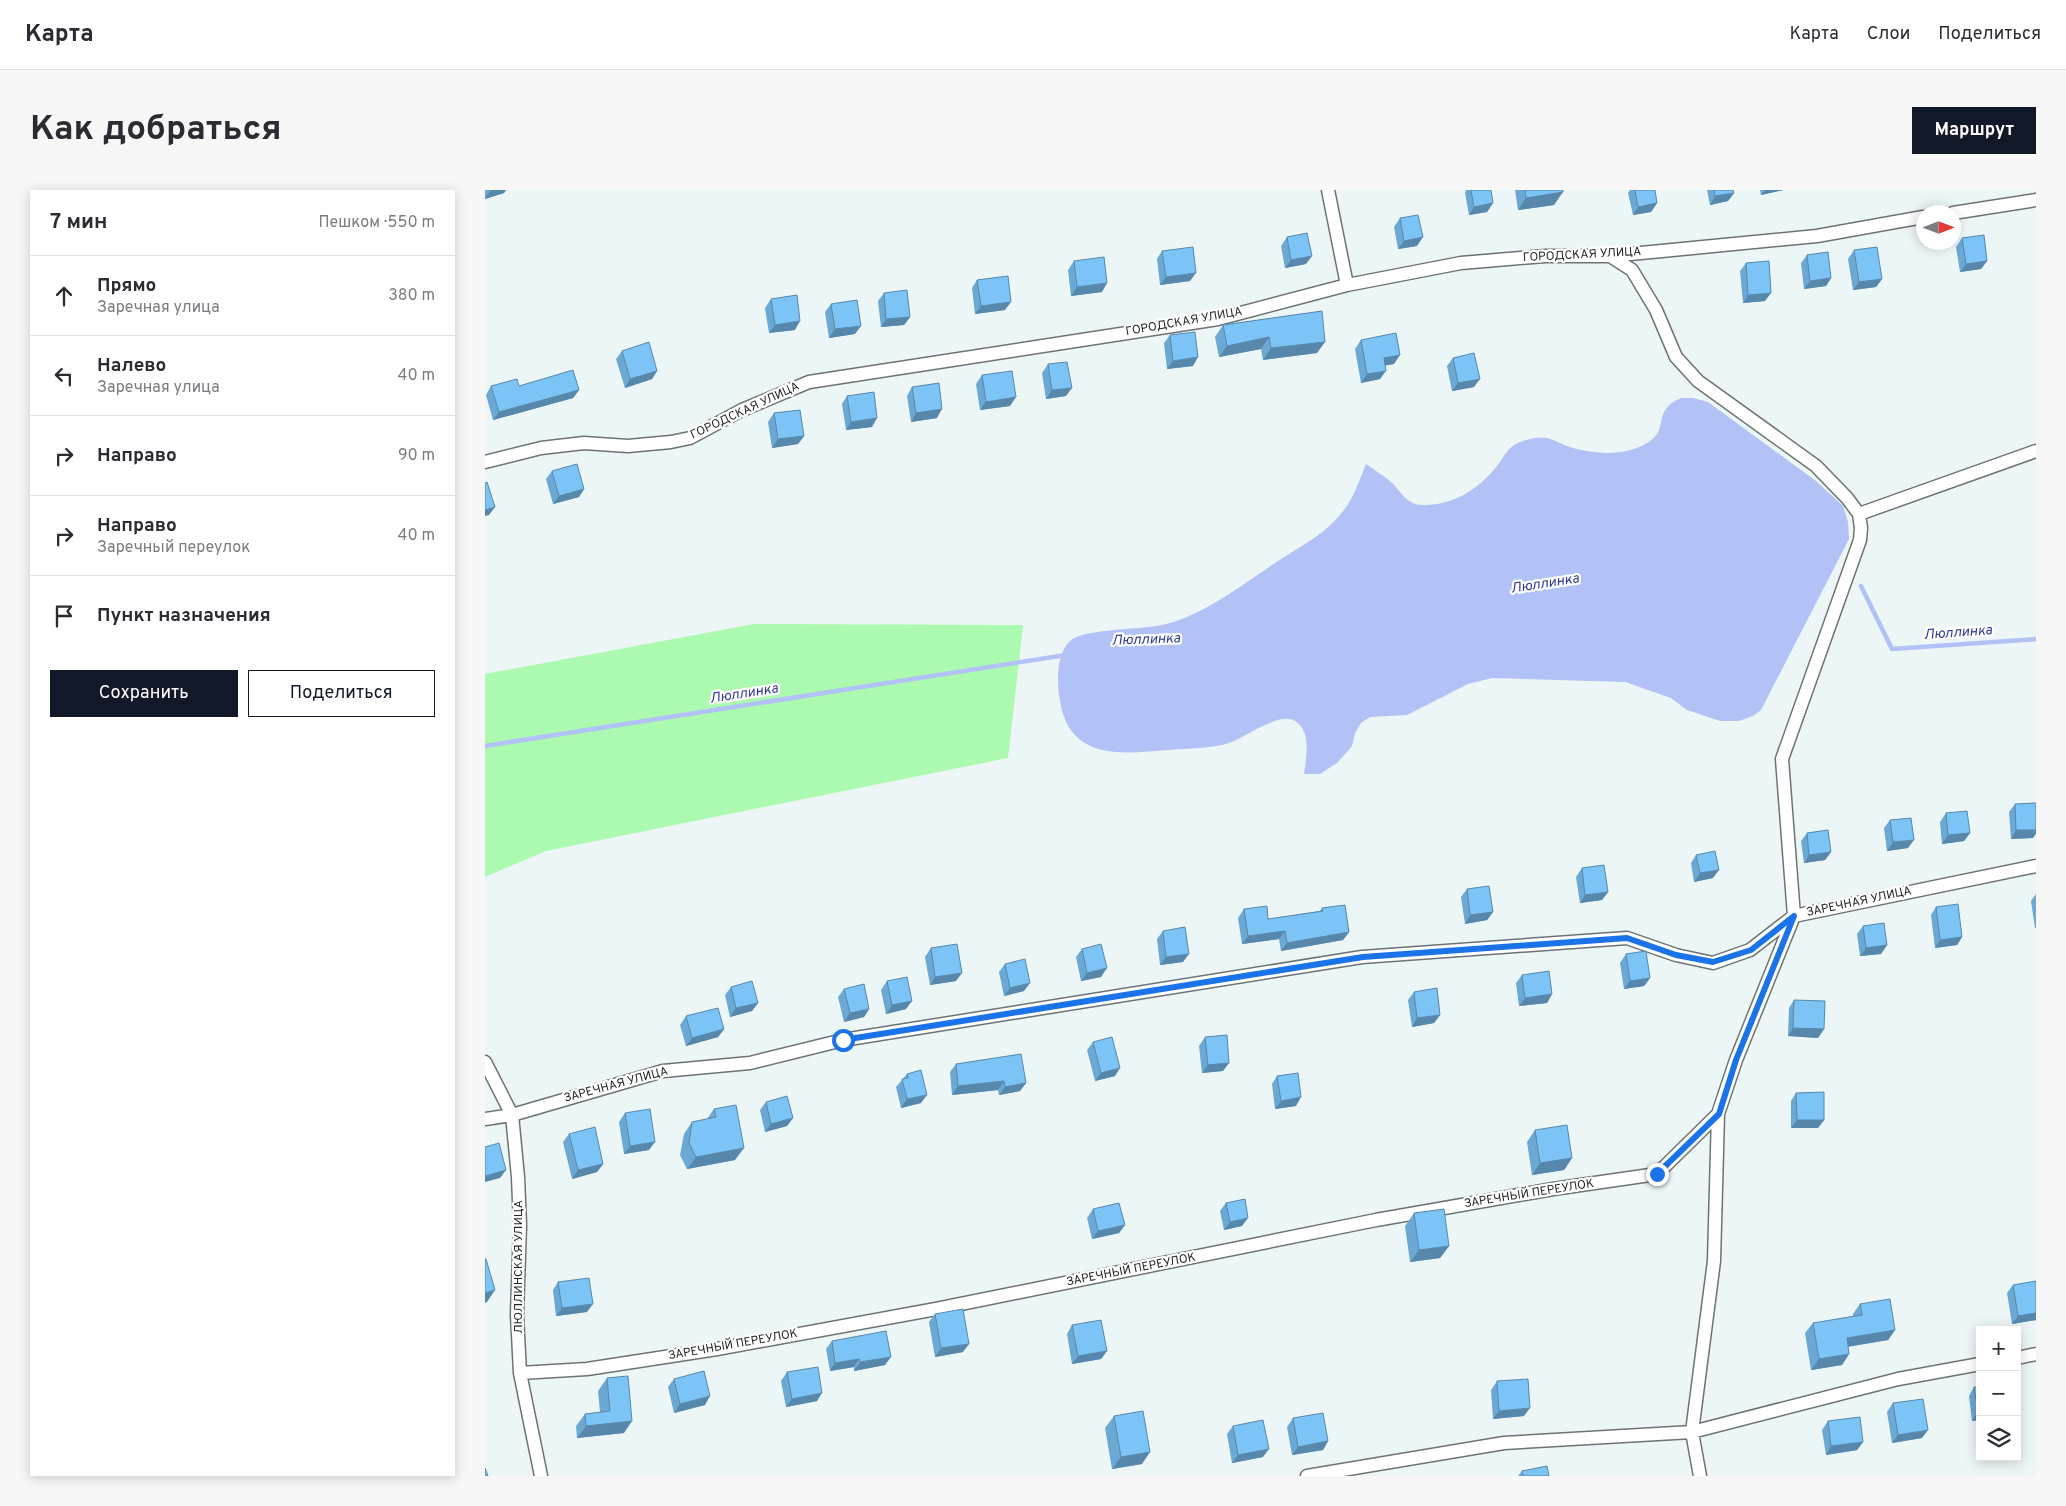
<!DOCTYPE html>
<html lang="ru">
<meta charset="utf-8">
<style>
body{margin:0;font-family:Overpass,sans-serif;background:#f7f7f7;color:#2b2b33}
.controls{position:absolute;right:15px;bottom:15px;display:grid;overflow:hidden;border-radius:0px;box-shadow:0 2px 12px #0003}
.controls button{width:45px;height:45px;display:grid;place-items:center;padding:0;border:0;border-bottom:1px solid #e1e1e2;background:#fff;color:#2b2b33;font:25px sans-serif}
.compass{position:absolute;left:1431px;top:15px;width:45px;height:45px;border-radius:50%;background:#fff;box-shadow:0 2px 12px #0003;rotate:90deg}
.stop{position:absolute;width:15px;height:15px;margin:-11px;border:4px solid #1a73e8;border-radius:50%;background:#fff}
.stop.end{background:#1a73e8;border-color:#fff;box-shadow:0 1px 5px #0008}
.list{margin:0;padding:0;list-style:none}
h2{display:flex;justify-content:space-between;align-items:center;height:65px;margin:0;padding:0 20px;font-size:21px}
h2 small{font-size:16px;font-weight:400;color:#7c7c81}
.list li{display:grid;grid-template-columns:32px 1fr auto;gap:15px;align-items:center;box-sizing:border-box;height:80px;padding:0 20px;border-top:1px solid #e1e1e2}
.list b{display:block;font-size:19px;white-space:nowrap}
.list p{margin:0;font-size:16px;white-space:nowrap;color:#7c7c81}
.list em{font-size:16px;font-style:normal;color:#7c7c81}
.actions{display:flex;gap:10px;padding:15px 20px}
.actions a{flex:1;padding:11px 0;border:1px solid #111827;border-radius:0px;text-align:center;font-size:18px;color:#111827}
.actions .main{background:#111827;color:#fff}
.icon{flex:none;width:28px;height:28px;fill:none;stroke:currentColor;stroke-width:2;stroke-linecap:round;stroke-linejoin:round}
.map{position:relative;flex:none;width:1551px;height:1286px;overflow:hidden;border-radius:0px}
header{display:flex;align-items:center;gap:30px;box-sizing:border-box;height:70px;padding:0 25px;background:#fff;border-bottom:1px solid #e1e1e2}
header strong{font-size:24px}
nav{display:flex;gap:28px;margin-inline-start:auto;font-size:18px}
.intro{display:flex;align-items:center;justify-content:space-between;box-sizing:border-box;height:120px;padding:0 30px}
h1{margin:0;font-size:35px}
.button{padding:12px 22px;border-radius:0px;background:#111827;color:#fff;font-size:18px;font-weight:700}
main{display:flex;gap:30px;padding:0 30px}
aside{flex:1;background:#fff;border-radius:0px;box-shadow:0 2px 12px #0003}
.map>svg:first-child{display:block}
.green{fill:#acfaaf}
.water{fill:#b2c1f6}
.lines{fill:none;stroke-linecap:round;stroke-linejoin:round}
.stream{stroke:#b2c1f6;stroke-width:4.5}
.street-casing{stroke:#6c7374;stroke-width:15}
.street{stroke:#fff;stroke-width:12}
.wall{fill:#6ba8d4}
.shaded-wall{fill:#5788ac}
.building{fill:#7cc3f6;stroke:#5788ac}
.route{stroke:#1a73e8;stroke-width:6}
.labels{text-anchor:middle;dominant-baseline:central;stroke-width:4.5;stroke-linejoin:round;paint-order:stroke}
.street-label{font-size:12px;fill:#232627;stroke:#fff}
.water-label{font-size:14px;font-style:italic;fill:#2e3798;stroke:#fff}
</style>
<header>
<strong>Карта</strong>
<nav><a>Карта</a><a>Слои</a><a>Поделиться</a></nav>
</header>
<div class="intro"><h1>Как добраться</h1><a class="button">Маршрут</a></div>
<main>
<aside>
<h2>7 мин<small>Пешком · 550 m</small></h2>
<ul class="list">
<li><svg class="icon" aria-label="ahead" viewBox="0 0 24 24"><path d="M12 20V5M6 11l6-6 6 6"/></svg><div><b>Прямо</b><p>Заречная улица</p></div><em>380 m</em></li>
<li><svg class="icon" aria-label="left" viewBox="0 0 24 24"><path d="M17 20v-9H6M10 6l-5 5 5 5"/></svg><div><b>Налево</b><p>Заречная улица</p></div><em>40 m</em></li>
<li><svg class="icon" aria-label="right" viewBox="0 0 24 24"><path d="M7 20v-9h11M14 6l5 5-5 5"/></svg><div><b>Направо</b></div><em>90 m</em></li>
<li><svg class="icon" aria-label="right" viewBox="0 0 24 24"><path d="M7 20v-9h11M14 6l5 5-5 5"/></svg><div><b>Направо</b><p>Заречный переулок</p></div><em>40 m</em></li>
<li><svg class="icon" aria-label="arrive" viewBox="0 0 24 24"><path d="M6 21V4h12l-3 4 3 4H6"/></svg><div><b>Пункт назначения</b></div></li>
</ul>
<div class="actions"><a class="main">Сохранить</a><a>Поделиться</a></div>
</aside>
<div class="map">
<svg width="1551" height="1286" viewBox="0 0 1551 1286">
<rect width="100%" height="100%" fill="#edf6f7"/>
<path class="green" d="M269 434 538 435 523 568 61 661 0 687V484Z"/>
<path class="water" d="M1196 208H1208L1223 212 1331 291 1358 316 1363 332 1364 349 1276 520 1268 526 1254 531H1235L1202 520 1186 508 1140 492 1007 488 983 494 922 525 885 527 876 533 870 543 867 556 852 573 835 584H819C821 568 827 541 810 531 794 521 760 548 744 553 725 559 704 558 684 560 633 564 582 571 574 505 572 488 572 463 585 451 602 437 660 441 685 433 725 421 758 394 793 371 816 356 841 344 858 321 869 308 875 289 881 274 889 280 898 285 906 292 916 301 921 315 938 315 967 316 994 299 1012 276 1022 263 1023 255 1041 250 1065 243 1068 252 1088 258 1112 265 1144 266 1165 251 1184 238 1167 220 1196 208Z"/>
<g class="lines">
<path class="stream" d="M1376 396 1407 459 1551 449
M0 556 581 465"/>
<g class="street-casing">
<path id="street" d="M843 0 862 95
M1468 23 1551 10
M1125 66 1147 80 1171 120 1191 167 1213 191 1331 276 1362 308 1374 324 1376 338 1375 350 1297 569 1309 726 1251 870 1233 924 1229 1071 1207 1242 1215 1286
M0 272 56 258 99 253 143 256 186 252 205 248 257 220 324 192 733 129 862 95 976 73 1060 66H1125L1332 46 1438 27
M1374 324 1551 261
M0 872 27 925 33 987 35 1035 32 1125 35 1183 56 1286
M0 929 27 925 178 881 265 873 358 850 877 767 1142 748 1191 765 1228 773 1265 760 1309 726 1551 676
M1532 1168 1551 1164
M35 1183 102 1179 232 1159 451 1119 891 1030 1068 999 1172 984 1233 924
M822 1286 1019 1253 1207 1242 1413 1189 1495 1174"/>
</g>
<use href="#street" class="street"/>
</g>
<path class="wall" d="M0 0H21L19 3 0 9Z
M981 0H1006L1008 13 1002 22 984 25 980 3Z
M1030 0H1078L1069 15 1033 20Z
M1145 0H1170L1172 13 1166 22 1148 25 1143 3Z
M1222 0H1248L1249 3 1243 11 1225 15Z
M1275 0H1298L1276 5Z
M915 28 932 56 913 59 909 37Z
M802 47 821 74 800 78 796 56Z
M1477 48 1502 71 1496 79 1475 82 1471 57Z
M1369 60 1397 89 1391 97 1368 100 1363 69Z
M677 61 705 91 675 95 672 69Z
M1322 65 1346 88 1341 96 1319 99 1316 73Z
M589 71 617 102 586 106 583 80Z
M1261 73 1280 111 1258 113 1255 81Z
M492 90 520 120 490 124 487 98Z
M399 103 425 127 419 135 396 137 393 111Z
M286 109 310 140 284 143 280 118Z
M346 114 370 144 344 148 340 122Z
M837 121 832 163 778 170 776 159 734 167 730 147 738 135Z
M685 145 708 176 682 179 679 153Z
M876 150 909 174 900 175 895 189 876 193 870 159Z
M137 161 172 181 167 189 140 198 131 169Z
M968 168 989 197 967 201 962 176Z
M563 174 581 206 561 209 557 183Z
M497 185 525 216 495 220 491 194Z
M6 196 94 200 88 208 8 230 1 205Z
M427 197 452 228 426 232 422 206Z
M362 206 387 237 361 240 357 214Z
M289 223 319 246 313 254 287 258 283 232Z
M67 281 99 299 94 307 68 314 61 289Z
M1530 614 1548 648 1526 649 1524 622Z
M1461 623 1485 643 1479 651 1457 654 1455 632Z
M1405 630 1423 658 1402 661 1399 638Z
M1322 643 1346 662 1340 670 1319 673 1316 651Z
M1211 665 1228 688 1209 692 1206 673Z
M1097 678 1123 702 1117 710 1095 713 1091 687Z
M982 699 1008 722 1002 730 980 734 976 707Z
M1551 704V738H1550L1546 711Z
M1451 717 1477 747 1472 755 1450 758 1446 725Z
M837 718 864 742 858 750 796 761 794 749 757 754 753 728 759 719 783 729 835 721Z
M1378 736 1402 755 1396 764 1375 766 1372 744Z
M678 741 698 772 675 775 672 749Z
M446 758 471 791 445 795 440 767Z
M597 759 616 787 596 791 591 767Z
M1141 764 1165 788 1159 796 1139 799 1135 773Z
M520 774 539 801 519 806 514 782Z
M1037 785 1067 804 1062 813 1034 816 1031 793Z
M402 791 421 819 401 824 396 800Z
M246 797 273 813 267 821 245 827 240 805Z
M359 799 384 819 379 827 359 832 353 807Z
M929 802 955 825 949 833 927 837 923 810Z
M1309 810 1339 839 1333 848 1303 846 1304 818Z
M201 826 239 839 233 847 201 856 195 835Z
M720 847 738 881 717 883 714 856Z
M608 852 630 886 610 891 602 860Z
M471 874 541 893 535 901 514 905 513 900 467 905 465 882Z
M422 884 436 913 416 918 411 897Z
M792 886 811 916 790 919 787 894Z
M1311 903 1339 930 1333 938H1306V911Z
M281 912 308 928 302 936 280 942 275 920Z
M229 919 250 970 202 979 195 965 199 944 207 932 222 929Z
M140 923 164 960 139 964 134 932Z
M1050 940 1087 968 1079 980 1047 985 1042 952Z
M84 944 118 974 112 982 87 989 78 952Z
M741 1013 757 1036 739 1040 735 1021Z
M608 1019 640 1035 634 1043 607 1049 602 1028Z
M929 1023 964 1056 955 1068 925 1072 920 1036Z
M73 1092 102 1122 71 1126 68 1100Z
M1528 1095 1551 1130 1527 1134 1522 1103Z
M1375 1114 1410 1140 1403 1150 1363 1157 1364 1164 1357 1175 1326 1180 1320 1143 1328 1133 1368 1126V1124Z
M450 1124 478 1162 450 1167 444 1132Z
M587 1135 622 1161 616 1169 587 1174 582 1144Z
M347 1151 400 1175 369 1181V1177L345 1181 341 1159Z
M302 1182 332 1211 301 1217 296 1191Z
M122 1188 139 1243 92 1248 91 1236 100 1224 115 1222 113 1201Z
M189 1189 220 1215 189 1223 183 1197Z
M1012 1191 1039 1226 1008 1229 1006 1200Z
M1489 1197 1495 1230 1487 1231 1484 1206Z
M1408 1213 1437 1248 1407 1253 1402 1222Z
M629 1226 657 1274 627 1279 620 1238Z
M808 1228 843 1251 838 1260 807 1265 802 1237Z
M1343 1231 1378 1252 1372 1260 1341 1265 1337 1240Z
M748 1236 778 1267 747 1273 742 1244Z
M1037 1281 1064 1286H1033Z"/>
<path class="shaded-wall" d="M8 0H21L19 3 0 9 5 1Z
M1280 0H1298L1276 5Z
M1078 2 1069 15 1033 20 1041 8Z
M1249 3 1243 11 1225 15 1230 6Z
M1008 13 1002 22 984 25 989 17Z
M1172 13 1166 22 1148 25 1153 17Z
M938 47 932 56 913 59 919 51Z
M827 66 821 74 800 78 806 70Z
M1502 71 1496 79 1475 82 1481 74Z
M711 83 705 91 675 95 681 87Z
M1346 88 1341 96 1319 99 1325 91Z
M1397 89 1391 97 1368 100 1374 92Z
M622 93 617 102 586 106 592 97Z
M1286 103 1280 111 1258 113 1263 105Z
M526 112 520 120 490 124 496 116Z
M425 127 419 135 396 137 401 129Z
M315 131 310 140 284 143 290 135Z
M376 136 370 144 344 148 350 139Z
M784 147 776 159 734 167 742 156Z
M840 152 832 163 778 170 786 158Z
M915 165 909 174 893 177 899 168Z
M713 167 708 176 682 179 688 171Z
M172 181 167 189 140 198 145 189Z
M901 181 895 189 876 193 882 184Z
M995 189 989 197 967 201 973 193Z
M587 198 581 206 561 209 567 200Z
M94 200 88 208 8 230 14 222Z
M531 207 525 216 495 220 501 212Z
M457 219 452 228 426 232 431 223Z
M392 228 387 237 361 240 366 232Z
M319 246 313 254 287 258 293 249Z
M99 299 94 307 68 314 74 306Z
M10 317 4 325 0 326V320Z
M1531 640H1551V644L1548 648 1526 649Z
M1485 643 1479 651 1457 654 1463 645Z
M1429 650 1423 658 1402 661 1408 652Z
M1346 662 1340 670 1319 673 1324 665Z
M1234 680 1228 688 1209 692 1215 683Z
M1123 702 1117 710 1095 713 1100 705Z
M1008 722 1002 730 980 734 985 725Z
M800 741 794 749 757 754 763 746Z
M864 742 858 750 796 761 802 753Z
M1477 747 1472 755 1450 758 1455 750Z
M1402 755 1396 764 1375 766 1381 758Z
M704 764 698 772 675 775 681 767Z
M622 778 616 787 596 791 602 783Z
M477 783 471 791 445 795 450 787Z
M1165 788 1159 796 1139 799 1145 791Z
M545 793 539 801 519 806 525 798Z
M1067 804 1062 813 1034 816 1040 808Z
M427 811 421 819 401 824 407 815Z
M273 813 267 821 245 827 251 818Z
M384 819 379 827 359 832 365 823Z
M955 825 949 833 927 837 932 828Z
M1308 838 1339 839 1333 848 1303 846Z
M239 839 233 847 201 856 207 848Z
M744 873 738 881 717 883 723 875Z
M635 878 630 886 610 891 616 883Z
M519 891 513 900 467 905 473 896Z
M541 893 535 901 514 905 520 897Z
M442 905 436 913 416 918 422 909Z
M816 907 811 916 790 919 796 911Z
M308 928 302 936 280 942 286 934Z
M1312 930H1339L1333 938H1306Z
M170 952 164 960 139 964 145 956Z
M259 958 250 970 202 979 211 967Z
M1087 968 1079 980 1047 985 1055 973Z
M118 974 112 982 87 989 93 980Z
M21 980 15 988 0 992V986Z
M763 1028 757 1036 739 1040 745 1032Z
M640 1035 634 1043 607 1049 613 1041Z
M964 1056 955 1068 925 1072 934 1060Z
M10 1100 2 1112 0 1113V1103Z
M108 1114 102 1122 71 1126 77 1118Z
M1551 1123V1130L1527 1134 1533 1126Z
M1410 1140 1403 1150 1354 1158 1362 1148Z
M484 1154 478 1162 450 1167 456 1158Z
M622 1161 616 1169 587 1174 593 1166Z
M1364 1164 1357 1175 1326 1180 1334 1169Z
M406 1167 400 1175 369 1181 375 1172Z
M374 1169 369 1177 345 1181 350 1173Z
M337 1203 332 1211 301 1217 307 1209Z
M225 1206 220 1215 189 1223 195 1214Z
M1045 1218 1039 1226 1008 1229 1014 1221Z
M1493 1222H1495V1230L1487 1231Z
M147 1231 139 1243 92 1248 101 1236Z
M1443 1240 1437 1248 1407 1253 1413 1245Z
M843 1251 838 1260 807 1265 813 1257Z
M1378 1252 1372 1260 1341 1265 1346 1256Z
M784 1259 778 1267 747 1273 753 1265Z
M665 1262 657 1274 627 1279 636 1267Z"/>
<path class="building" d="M986 0H1006L1008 13 989 17Z
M1040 0H1078V2L1041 8Z
M1150 0H1170L1172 13 1153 17Z
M1229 0H1248L1249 3 1230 6Z
M933 25 938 47 919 51 915 28Z
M822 43 827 66 806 70 802 47Z
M1499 45 1502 71 1481 74 1477 48Z
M708 57 711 83 681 87 677 61Z
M1392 57 1397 89 1374 92 1369 60Z
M1343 62 1346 88 1325 91 1322 65Z
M619 67 622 93 592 97 589 71Z
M1284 71 1286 103 1263 105 1261 73Z
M523 86 526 112 496 116 492 90Z
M422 100 425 127 401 129 399 103Z
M312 105 315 131 290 135 286 109Z
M372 110 376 136 350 139 346 114Z
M837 121 840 152 786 158 784 147 742 156 738 135Z
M710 142 713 167 688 171 685 145Z
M911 143 915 165 899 168 901 181 882 184 876 150Z
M164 152 172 181 145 189 137 161Z
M989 163 995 189 973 193 968 168Z
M582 172 587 198 567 200 563 174Z
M88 180 94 200 14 222 6 196 32 189 34 196Z
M527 181 531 207 501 212 497 185Z
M454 193 457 219 431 223 427 197Z
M389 202 392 228 366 232 362 206Z
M315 220 319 246 293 249 289 223Z
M92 274 99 299 74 306 67 281Z
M2 292 10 317 0 320V293Z
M1551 613V640H1531L1530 614Z
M1482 621 1485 643 1463 645 1461 623Z
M1426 628 1429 650 1408 652 1405 630Z
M1343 640 1346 662 1324 665 1322 643Z
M1230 661 1234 680 1215 683 1211 665Z
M1119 675 1123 702 1100 705 1097 678Z
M1004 696 1008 722 985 725 982 699Z
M1473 714 1477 747 1455 750 1451 717Z
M860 715 864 742 802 753 800 741 763 746 759 719 782 716 783 729 838 721 837 718Z
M1399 733 1402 755 1381 758 1378 736Z
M700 737 704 764 681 767 678 741Z
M472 754 477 783 450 787 446 758Z
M616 754 622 778 602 783 597 759Z
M1161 761 1165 788 1145 791 1141 764Z
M540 769 545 793 525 798 520 774Z
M1064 781 1067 804 1040 808 1037 785Z
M422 787 427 811 407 815 402 791Z
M267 791 273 813 251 818 246 797Z
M379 794 384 819 365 823 359 799Z
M952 798 955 825 932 828 929 802Z
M1309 810 1340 811 1339 839 1308 838Z
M233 818 239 839 207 848 201 826Z
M742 845 744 873 723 875 720 847Z
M627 847 635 878 616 883 608 852Z
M536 864 541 893 520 897 519 891 473 896 471 874Z
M436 880 442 905 422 909 417 889 423 888 422 884Z
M813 883 816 907 796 911 792 886Z
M1339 902V930H1312L1311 903Z
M302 906 308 928 286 934 281 912Z
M251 915 259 958 211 967 204 953 207 932 231 927 229 919Z
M165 919 170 952 145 956 140 923Z
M1082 935 1087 968 1055 973 1050 940Z
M110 937 118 974 93 980 84 944Z
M14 953 21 980 0 986V957Z
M760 1009 763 1028 745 1032 741 1013Z
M634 1013 640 1035 613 1041 608 1019Z
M959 1019 964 1056 934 1060 929 1023Z
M0 1069H1L10 1100 0 1103Z
M104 1088 108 1114 77 1118 73 1092Z
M1551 1091V1123L1533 1126 1528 1095Z
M1405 1109 1410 1140 1362 1148 1364 1164 1334 1169 1328 1133 1377 1125 1375 1114Z
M478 1119 484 1154 456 1158 450 1124Z
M616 1130 622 1161 593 1166 587 1135Z
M401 1141 406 1167 375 1172 374 1169 350 1173 347 1151Z
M333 1177 337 1203 307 1209 302 1182Z
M219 1181 225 1206 195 1214 189 1189Z
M143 1186 147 1231 101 1236 100 1224 125 1221 122 1188Z
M1043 1189 1045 1218 1014 1221 1012 1191Z
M1489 1197H1495V1222H1493Z
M1438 1209 1443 1240 1413 1245 1408 1213Z
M658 1221 665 1262 636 1267 629 1226Z
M838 1223 843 1251 813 1257 808 1228Z
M1375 1227 1378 1252 1346 1256 1343 1231Z
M778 1230 784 1259 753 1265 748 1236Z
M1062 1276 1064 1286H1038L1037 1281Z
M0 1278 3 1286H0Z"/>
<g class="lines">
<path class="route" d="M358 850 878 767 1142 748 1191 765 1228 772 1266 760 1309 726 1251 870 1234 924 1172 984"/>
</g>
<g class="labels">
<g class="street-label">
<text transform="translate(1097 65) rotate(-3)">ГОРОДСКАЯ УЛИЦА</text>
<text transform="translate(699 132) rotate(-10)">ГОРОДСКАЯ УЛИЦА</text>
<text transform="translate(260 221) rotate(-25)">ГОРОДСКАЯ УЛИЦА</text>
<text transform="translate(1374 712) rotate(-12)">ЗАРЕЧНАЯ УЛИЦА</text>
<text transform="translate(131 895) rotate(-15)">ЗАРЕЧНАЯ УЛИЦА</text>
<text transform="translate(1044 1004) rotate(-9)">ЗАРЕЧНЫЙ ПЕРЕУЛОК</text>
<text transform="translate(34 1077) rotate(-90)">ЛЮЛЛИНСКАЯ УЛИЦА</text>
<text transform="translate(646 1080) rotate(-11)">ЗАРЕЧНЫЙ ПЕРЕУЛОК</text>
<text transform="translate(248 1155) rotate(-10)">ЗАРЕЧНЫЙ ПЕРЕУЛОК</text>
</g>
<g class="water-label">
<text transform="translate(1060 394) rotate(-9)">Люллинка</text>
<text transform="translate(1473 443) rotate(-4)">Люллинка</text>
<text transform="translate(661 450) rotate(-2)">Люллинка</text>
<text transform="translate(259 504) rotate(-9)">Люллинка</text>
</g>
</g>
</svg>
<div class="controls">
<button>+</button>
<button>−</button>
<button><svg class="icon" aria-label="layers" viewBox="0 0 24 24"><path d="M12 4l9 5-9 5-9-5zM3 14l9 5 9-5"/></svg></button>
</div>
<svg class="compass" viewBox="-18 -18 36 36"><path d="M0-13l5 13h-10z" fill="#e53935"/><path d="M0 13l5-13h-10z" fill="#7c7c81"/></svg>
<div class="stop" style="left:358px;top:850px"></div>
<div class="stop end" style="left:1172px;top:984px"></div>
</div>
</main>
